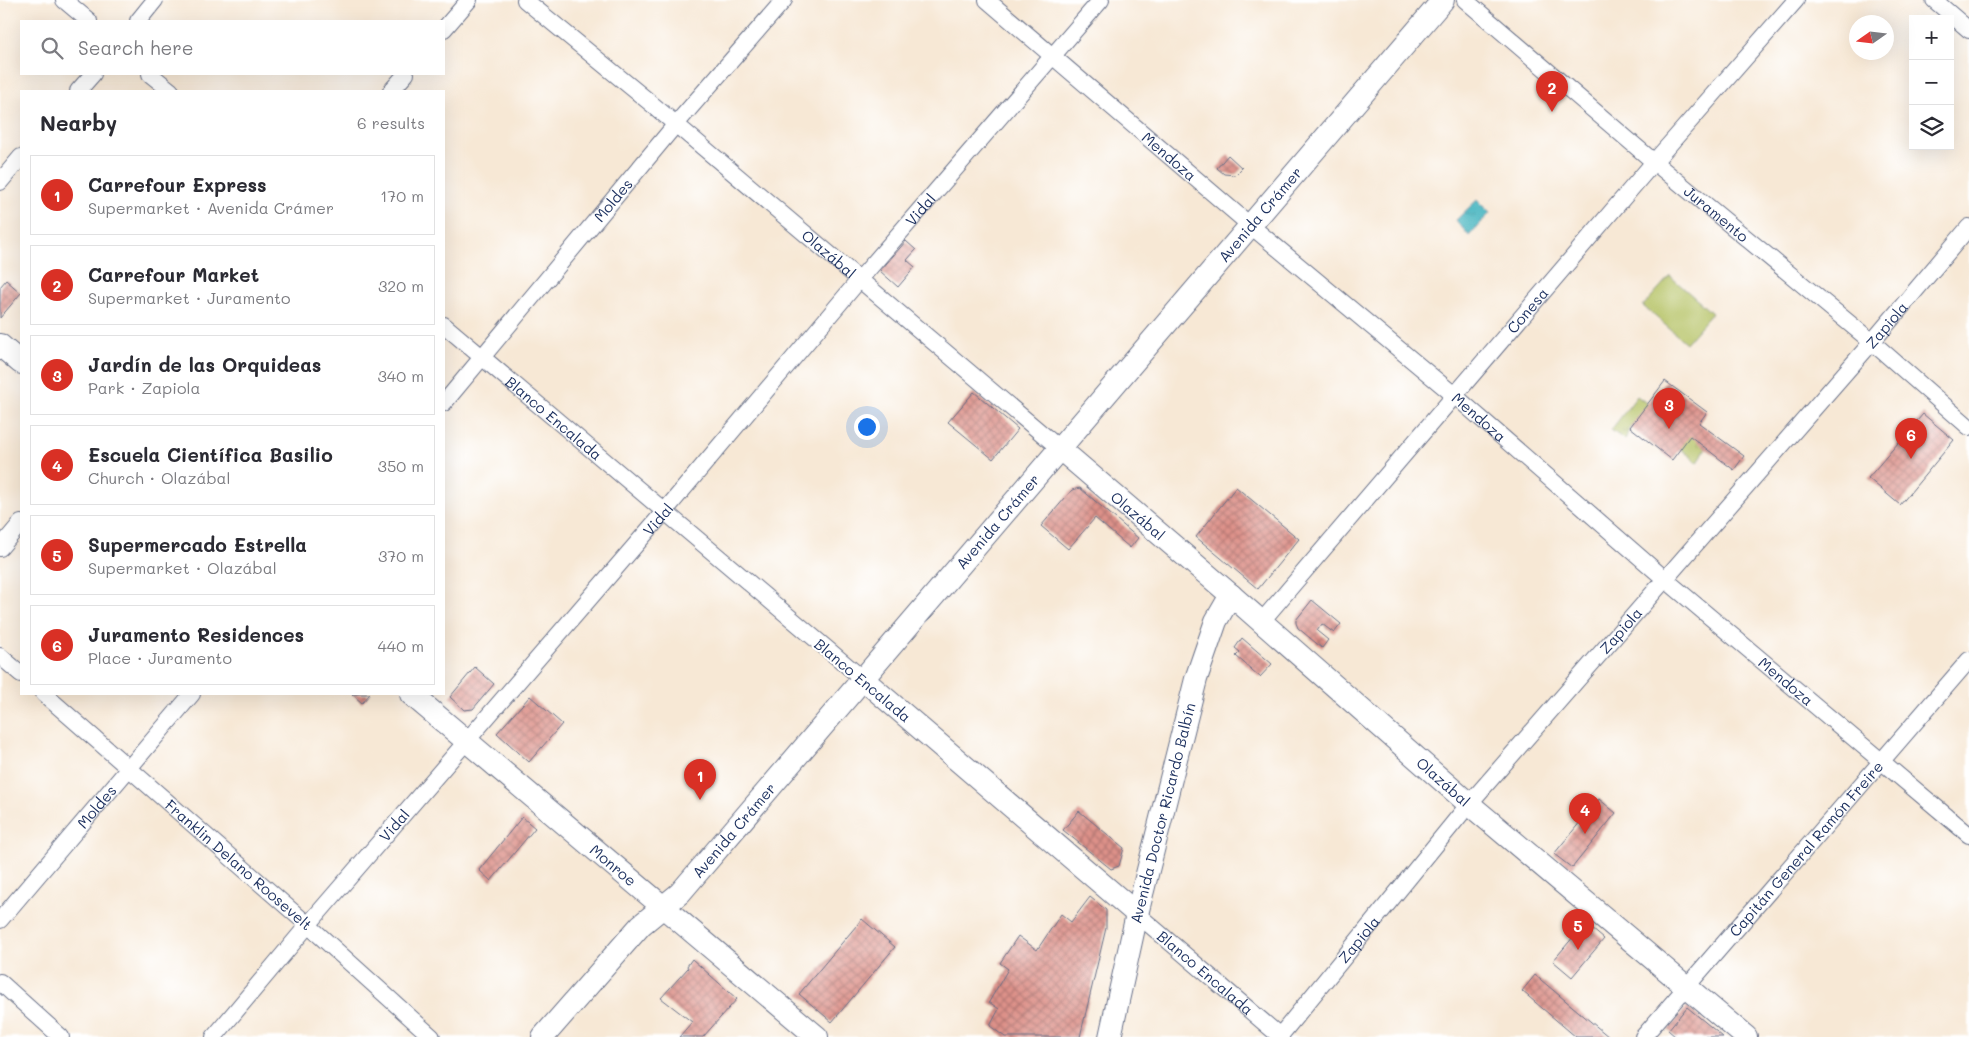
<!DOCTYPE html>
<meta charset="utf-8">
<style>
body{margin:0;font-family:Mali,sans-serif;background:#f7f7f7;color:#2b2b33}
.controls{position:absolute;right:15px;top:15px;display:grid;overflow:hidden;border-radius:0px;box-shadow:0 5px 20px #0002}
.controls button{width:45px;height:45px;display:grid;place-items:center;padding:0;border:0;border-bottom:1px solid #e1e1e2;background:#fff;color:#2b2b33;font:25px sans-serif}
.compass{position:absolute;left:1849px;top:15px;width:45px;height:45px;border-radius:50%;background:#fff;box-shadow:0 5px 20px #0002;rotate:256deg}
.you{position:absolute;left:866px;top:426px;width:18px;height:18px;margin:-12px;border:4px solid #fff;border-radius:50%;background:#1a73e8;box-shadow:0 0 0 8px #1a73e833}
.badge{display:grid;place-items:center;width:32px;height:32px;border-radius:50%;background:#d93025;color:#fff;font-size:16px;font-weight:700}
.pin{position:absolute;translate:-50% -41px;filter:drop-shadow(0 1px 2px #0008)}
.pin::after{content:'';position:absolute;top:26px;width:18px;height:15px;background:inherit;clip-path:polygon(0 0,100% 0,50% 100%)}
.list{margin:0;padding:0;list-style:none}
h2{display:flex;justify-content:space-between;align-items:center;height:65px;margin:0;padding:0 20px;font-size:21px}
h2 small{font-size:16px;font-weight:400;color:#7c7c81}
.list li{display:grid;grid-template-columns:32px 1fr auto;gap:15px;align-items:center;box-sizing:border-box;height:80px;margin:0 10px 10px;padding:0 10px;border:1px solid #e1e1e2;border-radius:0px}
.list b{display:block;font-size:19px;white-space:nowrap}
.list p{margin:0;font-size:16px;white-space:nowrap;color:#7c7c81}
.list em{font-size:16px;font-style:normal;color:#7c7c81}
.icon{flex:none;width:28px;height:28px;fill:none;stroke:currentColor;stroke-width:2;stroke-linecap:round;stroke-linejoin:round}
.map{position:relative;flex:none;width:1969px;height:1037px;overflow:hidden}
.search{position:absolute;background:#fff;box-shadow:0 5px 20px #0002;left:20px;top:20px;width:425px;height:55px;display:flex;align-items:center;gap:12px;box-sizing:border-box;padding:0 18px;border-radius:0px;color:#7c7c81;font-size:19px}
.panel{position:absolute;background:#fff;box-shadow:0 5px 20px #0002;left:20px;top:90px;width:425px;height:605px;border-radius:0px}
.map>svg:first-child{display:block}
.grass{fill:url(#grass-tufts);stroke:#687860}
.pitch{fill:#b4c162;stroke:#687860}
.water{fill:url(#water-ripples);stroke:#30728f}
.building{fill:url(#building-cross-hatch)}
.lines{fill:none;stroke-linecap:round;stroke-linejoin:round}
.street-casing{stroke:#687088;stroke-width:18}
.secondary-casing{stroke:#687088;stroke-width:24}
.street{stroke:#fff;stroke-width:16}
.secondary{stroke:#fff;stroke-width:22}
.labels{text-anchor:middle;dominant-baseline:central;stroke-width:4;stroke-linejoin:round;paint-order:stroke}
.street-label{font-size:15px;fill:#1b2f5e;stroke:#fff}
</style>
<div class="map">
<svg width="1969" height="1037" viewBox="0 0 1969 1037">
<defs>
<pattern id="grass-tufts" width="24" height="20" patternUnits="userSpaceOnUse" patternTransform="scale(1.25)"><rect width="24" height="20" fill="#b4c162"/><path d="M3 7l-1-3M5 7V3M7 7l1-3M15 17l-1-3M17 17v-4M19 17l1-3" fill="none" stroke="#929d54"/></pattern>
<pattern id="water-ripples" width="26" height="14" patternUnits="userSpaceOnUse" patternTransform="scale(1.25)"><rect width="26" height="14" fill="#46b5c0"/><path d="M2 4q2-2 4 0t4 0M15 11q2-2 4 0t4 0" fill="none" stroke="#3a949f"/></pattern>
<pattern id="building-cross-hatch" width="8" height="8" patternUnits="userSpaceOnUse" patternTransform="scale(1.25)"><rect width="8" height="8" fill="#dd9189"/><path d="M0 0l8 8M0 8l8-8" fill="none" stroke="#b27773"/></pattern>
</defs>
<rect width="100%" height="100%" fill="#fff"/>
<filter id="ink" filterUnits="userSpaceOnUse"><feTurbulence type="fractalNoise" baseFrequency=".02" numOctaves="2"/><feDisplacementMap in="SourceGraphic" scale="10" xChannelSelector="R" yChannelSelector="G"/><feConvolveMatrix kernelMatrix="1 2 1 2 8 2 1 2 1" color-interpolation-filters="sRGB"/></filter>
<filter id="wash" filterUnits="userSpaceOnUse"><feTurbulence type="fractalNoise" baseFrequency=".0096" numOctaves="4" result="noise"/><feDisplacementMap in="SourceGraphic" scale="20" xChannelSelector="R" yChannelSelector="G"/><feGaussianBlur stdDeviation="1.12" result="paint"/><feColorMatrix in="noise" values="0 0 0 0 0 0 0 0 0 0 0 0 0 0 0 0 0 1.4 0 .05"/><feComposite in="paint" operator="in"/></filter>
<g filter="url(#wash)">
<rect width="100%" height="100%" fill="#f7e8d5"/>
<path class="grass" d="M1637 396 1706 447 1698 463 1640 415 1630 427 1625 440 1611 430Z"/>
<path class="pitch" d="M1670 276 1712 313 1686 343 1643 306Z"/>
<path class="water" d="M1477 200 1490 213 1469 236 1456 220Z"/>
<g id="blocks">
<path class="building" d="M1228 155 1242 168 1235 175 1224 174 1217 168Z
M906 241 916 250 907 260 915 267 898 287 880 271Z
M6 280 21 293 0 318V287Z
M1665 381 1707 412 1699 423 1744 456 1734 470 1690 436 1672 460 1630 427Z
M974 392 1018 429 993 459 948 422Z
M1923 414 1954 440 1900 505 1868 478Z
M1236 487 1299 539 1258 589 1196 537Z
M1080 488 1138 538 1130 548 1095 518 1068 549 1041 526 1072 490Z
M1312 600 1341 624 1334 633 1322 624 1317 631 1328 640 1322 648 1298 628 1296 623V620Z
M1242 638 1272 664 1260 677 1236 656 1240 652 1235 648Z
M475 667 494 684 473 709 464 710 450 697Z
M352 694H370L362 703Z
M530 696 562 724 529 762 497 733Z
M1599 799 1616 813 1572 868 1554 854Z
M1079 811 1124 848 1119 866 1111 869 1063 830Z
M522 817 535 828 491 881 479 870Z
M1090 897 1106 910V928L1080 1037H1005L990 1026 999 1009 989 1002 1008 969 1000 963 1018 936 1037 950 1061 914 1071 922Z
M862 919 895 947 832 1022 799 994Z
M1585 923 1604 939 1572 977 1553 961Z
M692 959 737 999 703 1037H679L692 1022 661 998 688 968 687 966Z
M1535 975 1609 1037H1576L1522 991Z
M1687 1007 1723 1037H1676L1668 1030Z"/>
</g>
</g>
<g filter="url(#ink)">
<use href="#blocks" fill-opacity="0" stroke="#687088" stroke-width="1"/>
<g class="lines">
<g class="street-casing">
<g id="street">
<path d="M64 0 89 21"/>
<path id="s1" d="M525 0 653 105 1059 448"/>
<path id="s2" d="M987 0 1251 226 1454 395 1666 580 1969 835"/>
<path id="s3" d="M1465 0 1654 162 1872 342 1969 427"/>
<path d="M1934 0 1969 30"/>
<path d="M138 21 155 0"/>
<path d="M444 29 469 0"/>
<path d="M150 74 171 91"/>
<path d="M78 91 93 74"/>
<path d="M391 91 406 74"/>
<path d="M0 182 21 157"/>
<path id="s4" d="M444 325 864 680"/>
<path id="s5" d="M444 403 676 124 784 0"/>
<path d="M0 548 21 523"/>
<path id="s6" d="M1261 622 1654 162 1796 0"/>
<path d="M0 656 21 674"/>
<path id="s7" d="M44 694 308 925 432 1037"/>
<path id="s8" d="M1137 914 1281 1037"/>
<path id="s9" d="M0 920 192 694"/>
<path d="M0 982 61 1037"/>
<path id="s10" d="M214 1037 308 925 664 512 860 279 1101 0"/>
<path id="s11" d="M1279 1037 1469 804 1872 342 1969 227"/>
<path id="s12" d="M1643 1037 1969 660"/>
</g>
</g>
<g class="secondary-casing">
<g id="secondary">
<path d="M0 345 21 363"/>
<path id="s13" d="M1059 448 1231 595 1469 804 1746 1037"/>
<path d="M864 680 1137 914"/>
<path id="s14" d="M411 694 817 1037"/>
<path id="s15" d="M543 1037 641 925 680 893 1443 0"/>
<path id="s16" d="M1110 1037 1137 914 1196 679 1216 621 1231 595"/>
</g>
</g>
<use href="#street" class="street"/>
<use href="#secondary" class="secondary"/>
</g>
</g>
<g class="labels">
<g class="street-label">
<text stroke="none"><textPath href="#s2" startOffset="240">Mendoza</textPath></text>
<text stroke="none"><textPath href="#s5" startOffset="264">Moldes</textPath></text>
<text stroke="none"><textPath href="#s10" startOffset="1088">Vidal</textPath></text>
<text stroke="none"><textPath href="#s3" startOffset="330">Juramento</textPath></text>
<text stroke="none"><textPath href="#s15" startOffset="1092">Avenida Crámer</textPath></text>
<text stroke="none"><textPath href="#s1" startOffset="396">Olazábal</textPath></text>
<text stroke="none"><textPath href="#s6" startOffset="410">Conesa</textPath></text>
<text stroke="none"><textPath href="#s11" startOffset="936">Zapiola</textPath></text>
<text stroke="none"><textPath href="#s2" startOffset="645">Mendoza</textPath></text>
<text stroke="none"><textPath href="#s4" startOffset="144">Blanco Encalada</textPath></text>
<text stroke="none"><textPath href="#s13" startOffset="104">Olazábal</textPath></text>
<text stroke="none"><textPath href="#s10" startOffset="682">Vidal</textPath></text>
<text stroke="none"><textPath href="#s15" startOffset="688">Avenida Crámer</textPath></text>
<text stroke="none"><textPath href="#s11" startOffset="531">Zapiola</textPath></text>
<text transform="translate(863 680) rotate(40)">Blanco Encalada</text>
<text stroke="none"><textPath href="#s2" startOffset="1050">Mendoza</textPath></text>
<text stroke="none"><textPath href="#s13" startOffset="509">Olazábal</textPath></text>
<text stroke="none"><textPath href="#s9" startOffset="149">Moldes</textPath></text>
<text stroke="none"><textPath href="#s16" startOffset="230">Avenida Doctor Ricardo Balbín</textPath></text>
<text stroke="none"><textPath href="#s10" startOffset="278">Vidal</textPath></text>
<text stroke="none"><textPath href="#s15" startOffset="282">Avenida Crámer</textPath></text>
<text stroke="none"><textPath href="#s12" startOffset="249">Capitán General Ramón Freire</textPath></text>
<text stroke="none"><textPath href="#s7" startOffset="259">Franklin Delano Roosevelt</textPath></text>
<text stroke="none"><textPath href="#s14" startOffset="265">Monroe</textPath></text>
<text stroke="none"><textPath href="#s11" startOffset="126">Zapiola</textPath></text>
<text stroke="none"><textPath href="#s8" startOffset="90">Blanco Encalada</textPath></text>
</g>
</g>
</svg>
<div class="controls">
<button>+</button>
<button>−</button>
<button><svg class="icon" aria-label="layers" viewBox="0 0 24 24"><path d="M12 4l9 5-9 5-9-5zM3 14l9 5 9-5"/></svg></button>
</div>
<svg class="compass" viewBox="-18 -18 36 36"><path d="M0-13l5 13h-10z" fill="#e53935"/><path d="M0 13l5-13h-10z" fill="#7c7c81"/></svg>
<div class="you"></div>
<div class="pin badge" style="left:700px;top:800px">1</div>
<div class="pin badge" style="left:1552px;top:112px">2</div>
<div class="pin badge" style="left:1669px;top:429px">3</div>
<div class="pin badge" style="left:1585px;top:834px">4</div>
<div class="pin badge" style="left:1578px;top:950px">5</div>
<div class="pin badge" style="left:1911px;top:459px">6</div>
<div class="search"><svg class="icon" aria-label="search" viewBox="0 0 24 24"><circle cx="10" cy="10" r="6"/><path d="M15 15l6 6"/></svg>Search here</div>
<section class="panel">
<h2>Nearby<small>6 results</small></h2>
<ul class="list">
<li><span class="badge">1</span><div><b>Carrefour Express</b><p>Supermarket · Avenida Crámer</p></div><em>170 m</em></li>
<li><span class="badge">2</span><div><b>Carrefour Market</b><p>Supermarket · Juramento</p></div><em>320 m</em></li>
<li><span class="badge">3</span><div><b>Jardín de las Orquideas</b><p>Park · Zapiola</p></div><em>340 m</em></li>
<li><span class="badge">4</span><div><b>Escuela Científica Basilio</b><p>Church · Olazábal</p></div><em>350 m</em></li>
<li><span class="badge">5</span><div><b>Supermercado Estrella</b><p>Supermarket · Olazábal</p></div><em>370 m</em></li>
<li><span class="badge">6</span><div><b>Juramento Residences</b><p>Place · Juramento</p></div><em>440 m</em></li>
</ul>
</section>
</div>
